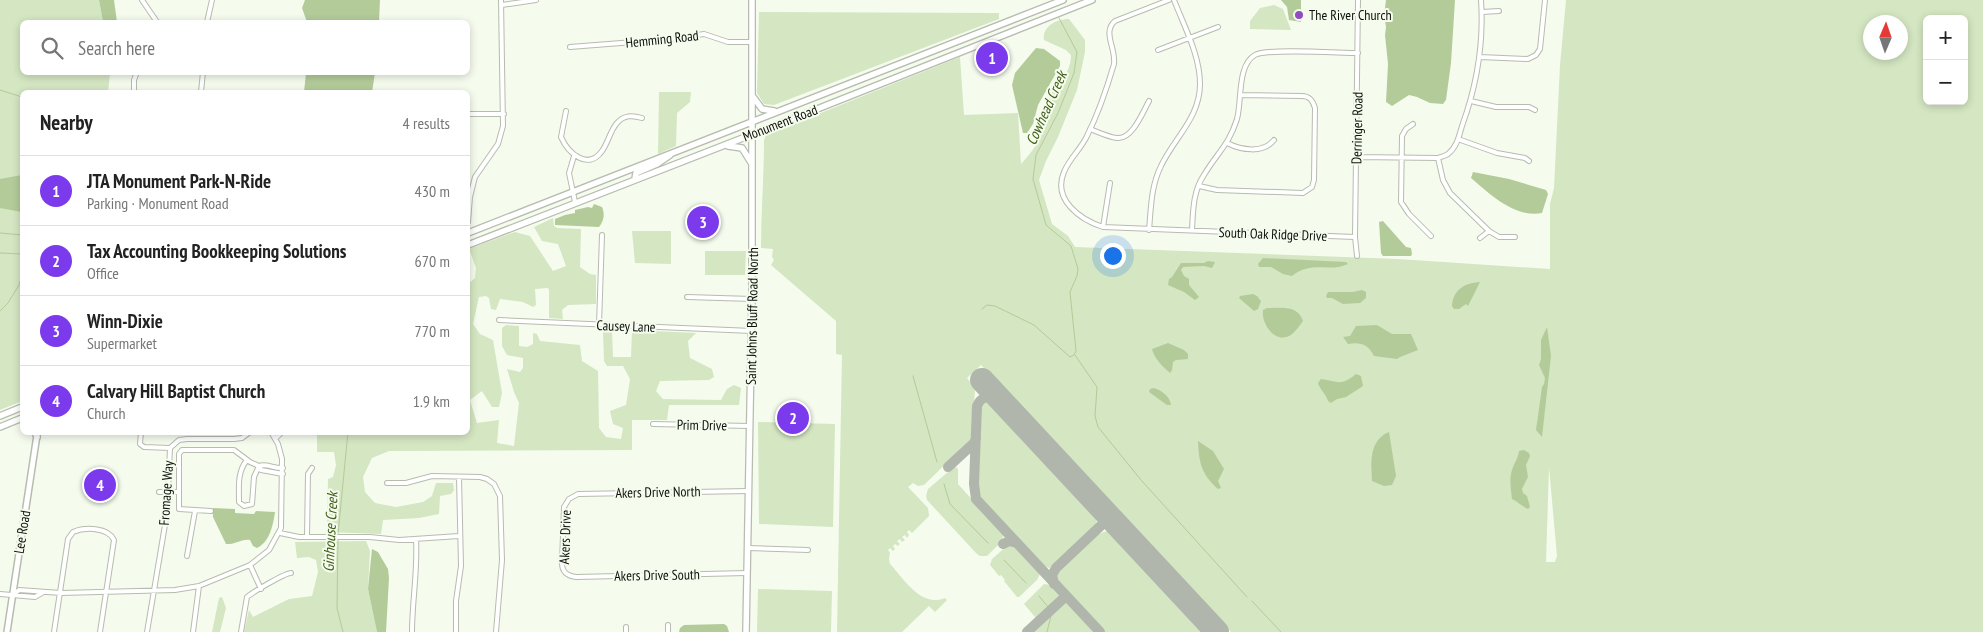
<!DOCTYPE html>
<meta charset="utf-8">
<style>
body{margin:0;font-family:"PT Sans Narrow",sans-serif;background:#f6f6f6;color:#222}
.controls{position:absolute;right:15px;top:15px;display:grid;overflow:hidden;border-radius:8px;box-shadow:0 2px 8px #0003}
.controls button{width:45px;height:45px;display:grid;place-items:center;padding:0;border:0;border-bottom:1px solid #e0e0e0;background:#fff;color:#222;font:25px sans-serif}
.compass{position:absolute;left:1863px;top:15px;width:45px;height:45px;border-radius:50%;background:#fff;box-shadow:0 2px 8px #0003;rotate:2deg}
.you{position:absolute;left:1112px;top:255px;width:18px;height:18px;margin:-12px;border:4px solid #fff;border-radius:50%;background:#1a73e8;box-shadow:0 0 0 8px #1a73e833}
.badge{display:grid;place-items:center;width:32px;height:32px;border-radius:50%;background:#7c3aed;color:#fff;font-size:16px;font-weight:700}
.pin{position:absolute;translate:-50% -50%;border:2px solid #fff;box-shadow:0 1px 5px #0006}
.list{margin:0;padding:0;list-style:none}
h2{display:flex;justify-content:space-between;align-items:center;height:65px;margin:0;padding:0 20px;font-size:21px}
h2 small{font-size:16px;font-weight:400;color:#767676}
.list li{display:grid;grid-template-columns:32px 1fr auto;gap:15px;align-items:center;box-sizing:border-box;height:70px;padding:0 20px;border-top:1px solid #e0e0e0}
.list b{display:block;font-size:19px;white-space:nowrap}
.list p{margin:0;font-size:16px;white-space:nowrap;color:#767676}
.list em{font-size:16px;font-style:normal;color:#767676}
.icon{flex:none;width:28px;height:28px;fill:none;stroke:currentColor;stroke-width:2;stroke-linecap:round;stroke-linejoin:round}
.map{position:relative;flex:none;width:1983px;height:632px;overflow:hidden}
.search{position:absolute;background:#fff;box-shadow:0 2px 8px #0003;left:20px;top:20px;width:450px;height:55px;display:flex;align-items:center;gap:12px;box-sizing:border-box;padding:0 18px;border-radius:8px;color:#767676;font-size:19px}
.panel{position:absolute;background:#fff;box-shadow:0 2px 8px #0003;left:20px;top:90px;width:450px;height:345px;border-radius:8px}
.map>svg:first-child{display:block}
.green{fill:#d4e6c2;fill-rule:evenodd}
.water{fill:#b3cb99}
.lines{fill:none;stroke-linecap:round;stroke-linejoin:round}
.stream{stroke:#b3cb99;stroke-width:1}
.taxiway{stroke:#b1b6ac;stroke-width:10}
.runway{stroke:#b1b6ac;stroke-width:24}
.minor-casing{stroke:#b6bcaf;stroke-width:6}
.tertiary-casing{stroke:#b6bcaf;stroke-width:8}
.secondary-casing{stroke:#b6bcaf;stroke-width:8}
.minor{stroke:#fff;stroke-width:4}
.tertiary{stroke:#fff;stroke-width:5}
.secondary{stroke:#fff;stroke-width:5.5}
.poi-dot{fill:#904cc0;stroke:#f5fcee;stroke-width:2}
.labels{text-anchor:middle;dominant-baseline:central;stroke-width:4;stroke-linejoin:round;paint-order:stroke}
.poi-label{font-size:14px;fill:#0d0f0b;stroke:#f5fcee;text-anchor:start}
.street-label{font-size:14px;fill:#0d0f0b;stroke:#f5fcee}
.water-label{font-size:15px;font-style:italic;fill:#425e18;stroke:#f5fcee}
</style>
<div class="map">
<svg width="1983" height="632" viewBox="0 0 1983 632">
<rect width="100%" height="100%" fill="#f5fcee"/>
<path class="green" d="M0 0H99L103 22H22V72L110 73 108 92H22V401L0 410Z
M1566 0H1983V632H1231L981 365 967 378 975 388 972 438 924 485 918 486 913 483 908 487 928 508 929 516 912 533 909 530 907 532 909 535 907 538 905 535 902 537 905 540 902 542 900 539 897 541 900 544 898 546 895 544 893 546 895 549 893 551 890 548 888 550 890 553 889 559 890 564C904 579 921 608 945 598L947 600 935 612 929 606 902 632H837L842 355 836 354V321L771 265 774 260 772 257 773 249 761 248C761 212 764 176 764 140L766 135 960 57 964 115 1018 113 1021 164C1028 156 1037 146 1041 136 1044 126 1041 115 1045 105 1053 86 1071 77 1071 55L1066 50 1044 40C1042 26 1057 19 1069 19L1085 40V52L1077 90 1058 137 1046 161 1039 180 1052 224 1068 236 1075 247 1398 259 1550 269V204L1554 188 1560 65ZM1927 19H1964V101H1927ZM1870 22H1900V52H1870ZM1549 467 1557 556 1555 562H1546Z
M1274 5 1283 9 1291 30 1250 29V21L1260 8Z
M759 12 999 13V19L774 105 764 104 757 93Z
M659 92H691L690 102 677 113 676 146 658 154Z
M553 218 554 226 557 228 581 229 580 267 590 274 596 275V304L568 305 562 310 563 319 549 318V290L548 288 535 289 536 305 533 307 523 302 500 299 496 310 491 309 489 298 486 296 479 297 473 324 480 334 493 340 502 393 499 407H492L482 391 470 400 477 423 499 420 497 443 514 446 519 403 514 392 507 369 520 372 523 368V358L507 355 502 346V328L506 325 519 326V346L527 347 533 344V333L537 334 540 341 580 345 582 361 598 371 599 428 606 437 621 439 623 428 613 424 610 411 626 405 630 379 623 366H607L604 361 603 332 605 330H612L613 357H631L632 330 696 333 688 341 690 358 712 369 714 377 709 380 660 381 656 391 663 399 721 400 727 389 734 385 741 388 739 405H669L667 420H632V450L389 451 372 458 363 477 365 492 375 503 396 507 423 502 432 496 436 483H453L454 490 451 494 440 496 439 514 419 518 383 520 381 534 327 532 328 479 333 477 336 465 334 452H317V433L468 432V284L475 278 476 268 469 249 515 232 530 236 553 271 566 266 558 244 542 241 534 227Z
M632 231H671V264L635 263Z
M705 251H746L745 275H705Z
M988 402 1097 518 1096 526 1057 563 1049 568 1042 565 1036 560 978 495 980 406Z
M758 422 835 424 833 527 759 524Z
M955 466 958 469V484L1004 535 1000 543 987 556H980L976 553 927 500 926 496 928 489Z
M1108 531 1110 532 1203 632H1104L1059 584 1056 577C1058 565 1096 531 1108 531Z
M366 541 370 551 368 589 377 632H244L249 610 253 617 289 599 312 596 318 572 316 560 309 557 297 558 295 542Z
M1009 544 1015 545 1040 574 1037 580 1019 597H1017L1004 581 1005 580 1001 575 999 576 990 565 992 559Z
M1044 584 1052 585 1096 632H1032L1041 624 1024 604Z
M758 589 832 591 831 632H757Z
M222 597 226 608 220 632H212L219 598Z"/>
<path class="water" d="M99 0H114L117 22H103Z
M305 0H380L379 22H307L302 8Z
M1281 0H1301V22L1289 20 1287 7Z
M1386 0H1455L1451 63 1446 100 1443 104 1430 103 1417 97 1409 95 1392 106 1386 102 1388 64 1385 35 1386 27 1384 15Z
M1036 48 1044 49 1060 61V66L1038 105 1033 124 1027 133H1023L1012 85 1015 73Z
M306 73V72L375 73 372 92H304Z
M1473 172 1509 179 1546 190 1548 194 1542 213C1514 218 1490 194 1471 178Z
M22 175V212L0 208V179Z
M594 204 602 207C605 214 604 221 599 227L555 225V219L565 215 575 213V210L588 207 592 208Z
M1383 221 1406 247 1411 248 1412 254 1411 256H1383L1381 253 1379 222Z
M1263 258 1346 262 1348 264C1329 273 1313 260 1292 276L1283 274 1271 267H1259L1258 264Z
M1208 261 1215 262 1212 268 1204 266 1183 267 1181 270 1184 276 1189 279V285L1199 297 1195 300 1184 292 1168 285 1169 279 1172 277 1181 263H1204Z
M1480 282 1468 306 1466 304 1459 309H1454L1452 306C1453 290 1464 283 1480 282Z
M1362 290 1366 292V298L1360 303 1343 304 1332 298H1327L1326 296 1328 292H1353Z
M1253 294 1257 296 1261 301 1258 309 1254 311 1239 298 1240 296Z
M1267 308C1281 308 1298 305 1303 321 1299 326 1295 333 1289 336 1274 343 1261 323 1263 310Z
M1377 325 1392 334H1411L1418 350 1400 357 1397 359 1374 356C1368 344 1360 342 1348 344L1343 337 1350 336 1356 326Z
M1547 327 1551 356 1542 437 1536 430 1542 387 1544 384 1545 378 1539 365 1541 359V340Z
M1168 343 1184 350 1188 354V359L1176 360 1173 362 1172 370 1170 373C1163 367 1154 358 1152 349Z
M1356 374 1361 376 1363 386 1346 397 1337 399 1331 403 1328 401C1326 394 1320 390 1318 383L1321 379C1338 381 1340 387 1356 374Z
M1154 388C1161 390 1170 396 1171 405H1167L1149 392 1150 389Z
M1389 432 1396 476 1392 485 1384 486 1372 481C1371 463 1369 440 1389 432Z
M1198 441 1213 451 1224 469 1218 481 1221 488 1218 489C1201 474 1199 462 1198 441Z
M1524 450 1529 453 1530 456 1526 465 1528 477 1522 489 1523 493 1527 496 1530 507 1528 509C1522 506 1518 502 1512 499 1511 490 1509 479 1512 470 1514 463 1518 459 1519 451Z
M213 508 235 509V513L254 514 256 511 275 512C273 525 270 542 257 548L253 546 250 540C242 538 235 545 226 544L213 517Z
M372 549 378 552 388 569 389 578 386 632H377L368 589Z
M724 624 727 626 729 632H679L680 628 684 625Z"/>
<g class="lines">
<path class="stream" d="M0 90 22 97
M0 233 22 235
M0 253 22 254
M19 284 22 277
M982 309 987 305 995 306 1034 325 1070 357 1074 355 1076 351 1070 292 1077 276 1078 269 1071 246 1046 225 1033 179 1036 155 1058 113 1074 73 1077 52 1059 18
M0 311 8 303 19 285H22
M1075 355 1097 387 1095 416 1098 427 1141 480 1247 597
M913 376 937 462
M944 484 950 504 988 543
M338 534 348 432
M338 538 337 608 343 632
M1004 560 1026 583
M1039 596 1048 607
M1252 601 1281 632
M1047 632 1051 616"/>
<path class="taxiway" d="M999 398C989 396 981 396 977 406L974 484 976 499 1100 632
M948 467 974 443 976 438
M1003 544 1009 541 1017 543
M1054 584 1052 575 1056 568 1110 517
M1027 632 1066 596
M1215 632 1216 631"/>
<path class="runway" d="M982 380 1217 632"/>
<g class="minor-casing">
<path id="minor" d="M142 0 157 22
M1169 0 1115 21C1102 32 1116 48 1114 64 1107 88 1098 114 1087 136 1081 149 1069 159 1064 172 1052 200 1081 220 1103 227L1355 237
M502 5 536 0
M1482 12 1499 11
M207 22 212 0
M570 47 672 39 704 34 728 42H752
M1158 50 1218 27
M1480 57 1528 59 1536 55 1540 49 1545 0
M134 92V80L137 72
M201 92 203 72
M1471 101 1496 107H1529L1535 110
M566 111 561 137C568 153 588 171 602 151 608 143 610 131 617 123 624 115 632 115 642 118
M468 114H504
M1413 124 1406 129 1402 136 1401 202 1409 214 1431 236
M1090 129C1098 132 1108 137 1117 138 1132 140 1143 112 1149 101
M1458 139 1497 153 1525 158 1529 161
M1227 143C1241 150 1263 154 1274 140
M574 156 569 173 575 202
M1357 157 1438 158C1441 157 1445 156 1448 154 1457 147 1459 136 1462 126 1477 85 1484 44 1481 0
M1438 158 1443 180 1450 193 1489 231 1499 237H1515
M1199 186 1217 190 1303 193 1312 187 1314 180 1315 108C1313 101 1310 96 1302 96L1241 95
M468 222 470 197 475 177 498 144 503 126 501 0
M1103 227 1110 183
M1149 230C1151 208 1151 186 1161 166 1174 138 1200 118 1200 84 1200 55 1184 26 1174 0
M1192 230C1193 211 1193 191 1204 175 1217 153 1229 145 1237 119 1242 101 1237 65 1255 55 1268 48 1339 53 1358 53
M1480 238 1489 231
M1357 256 1355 237 1358 0
M687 297 752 299
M499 320 752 331
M599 325 602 235
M653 424 750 426
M141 432 140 444 144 447 170 448
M275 439 282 432
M247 460C237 472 239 487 239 502L244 506 252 504 254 477 259 466
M259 466C266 463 275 469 283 468
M387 483H406L432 476 480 477 487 479 494 484 500 496 502 560 496 632
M159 492H179
M211 511 179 509V454L182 450H234L250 462 259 466 261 470 283 474
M280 533 299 537H370L399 540 459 536
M307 537 308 474 312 468
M748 548 808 550
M187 556 195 511
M250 565 261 589
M747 573 576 577C568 576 562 573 562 563L564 507 569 499 578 494 749 491
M0 594 35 597 42 593
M12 596 19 590 61 593 175 590 199 586 250 565 269 550 281 528 282 459 278 444 271 432
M668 625V632
M626 627V632
M54 632 68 539 73 532C85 527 108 527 114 540L100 632
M147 632 167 513 170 448 179 440 187 439H234L242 438 250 432
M193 632 199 586
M241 632 247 597C253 592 285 573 291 573
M412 632C412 601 418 570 416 539
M456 632V601L461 566 459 477"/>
</g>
<g class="tertiary-casing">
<path id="tertiary" d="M7 632 37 435"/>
</g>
<g class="secondary-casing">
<path id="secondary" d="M754 98 762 109 774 111
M728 146 742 148 752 164
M635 179 636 173 657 164 670 155
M468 233 1063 0
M468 245 807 113 1092 0
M0 416 22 407
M0 427 22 418
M35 432 37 437
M746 632 752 299V0"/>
</g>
<use href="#minor" class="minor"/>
<use href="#tertiary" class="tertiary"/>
<use href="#secondary" class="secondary"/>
</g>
<circle class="poi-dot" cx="1299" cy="15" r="5"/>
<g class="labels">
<g class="poi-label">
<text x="1309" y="15">The River Church</text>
</g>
<g class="street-label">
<text transform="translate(662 39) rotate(-6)">Hemming Road</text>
<text transform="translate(780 123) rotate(-21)">Monument Road</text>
<text transform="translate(1357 128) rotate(-89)">Derringer Road</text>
<text transform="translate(1273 234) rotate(2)">South Oak Ridge Drive</text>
<text transform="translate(752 316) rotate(-89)">Saint Johns Bluff Road North</text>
<text transform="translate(626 326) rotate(2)">Causey Lane</text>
<text transform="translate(702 425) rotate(1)">Prim Drive</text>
<text transform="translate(658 492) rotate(-1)">Akers Drive North</text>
<text transform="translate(166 493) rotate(-86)">Fromage Way</text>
<text transform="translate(22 532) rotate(-81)">Lee Road</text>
<text transform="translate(565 537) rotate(-88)">Akers Drive</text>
<text transform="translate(657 575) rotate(-1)">Akers Drive South</text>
</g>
<g class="water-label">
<text transform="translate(1046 108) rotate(-66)">Cowhead Creek</text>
<text transform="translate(330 532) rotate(-87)">Ginhouse Creek</text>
</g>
</g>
</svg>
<div class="controls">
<button>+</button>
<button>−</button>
</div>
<svg class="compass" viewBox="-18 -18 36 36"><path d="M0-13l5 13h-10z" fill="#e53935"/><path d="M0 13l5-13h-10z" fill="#767676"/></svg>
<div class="you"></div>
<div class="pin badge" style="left:992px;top:58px">1</div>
<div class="pin badge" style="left:793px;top:418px">2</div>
<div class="pin badge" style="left:703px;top:222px">3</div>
<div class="pin badge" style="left:100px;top:485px">4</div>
<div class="search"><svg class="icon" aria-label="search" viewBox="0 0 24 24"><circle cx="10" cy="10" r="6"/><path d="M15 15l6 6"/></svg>Search here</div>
<section class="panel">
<h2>Nearby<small>4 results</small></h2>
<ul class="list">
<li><span class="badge">1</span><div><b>JTA Monument Park-N-Ride</b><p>Parking · Monument Road</p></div><em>430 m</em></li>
<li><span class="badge">2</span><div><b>Tax Accounting Bookkeeping Solutions</b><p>Office</p></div><em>670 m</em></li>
<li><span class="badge">3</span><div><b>Winn-Dixie</b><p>Supermarket</p></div><em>770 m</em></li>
<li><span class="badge">4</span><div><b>Calvary Hill Baptist Church</b><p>Church</p></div><em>1.9 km</em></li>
</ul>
</section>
</div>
